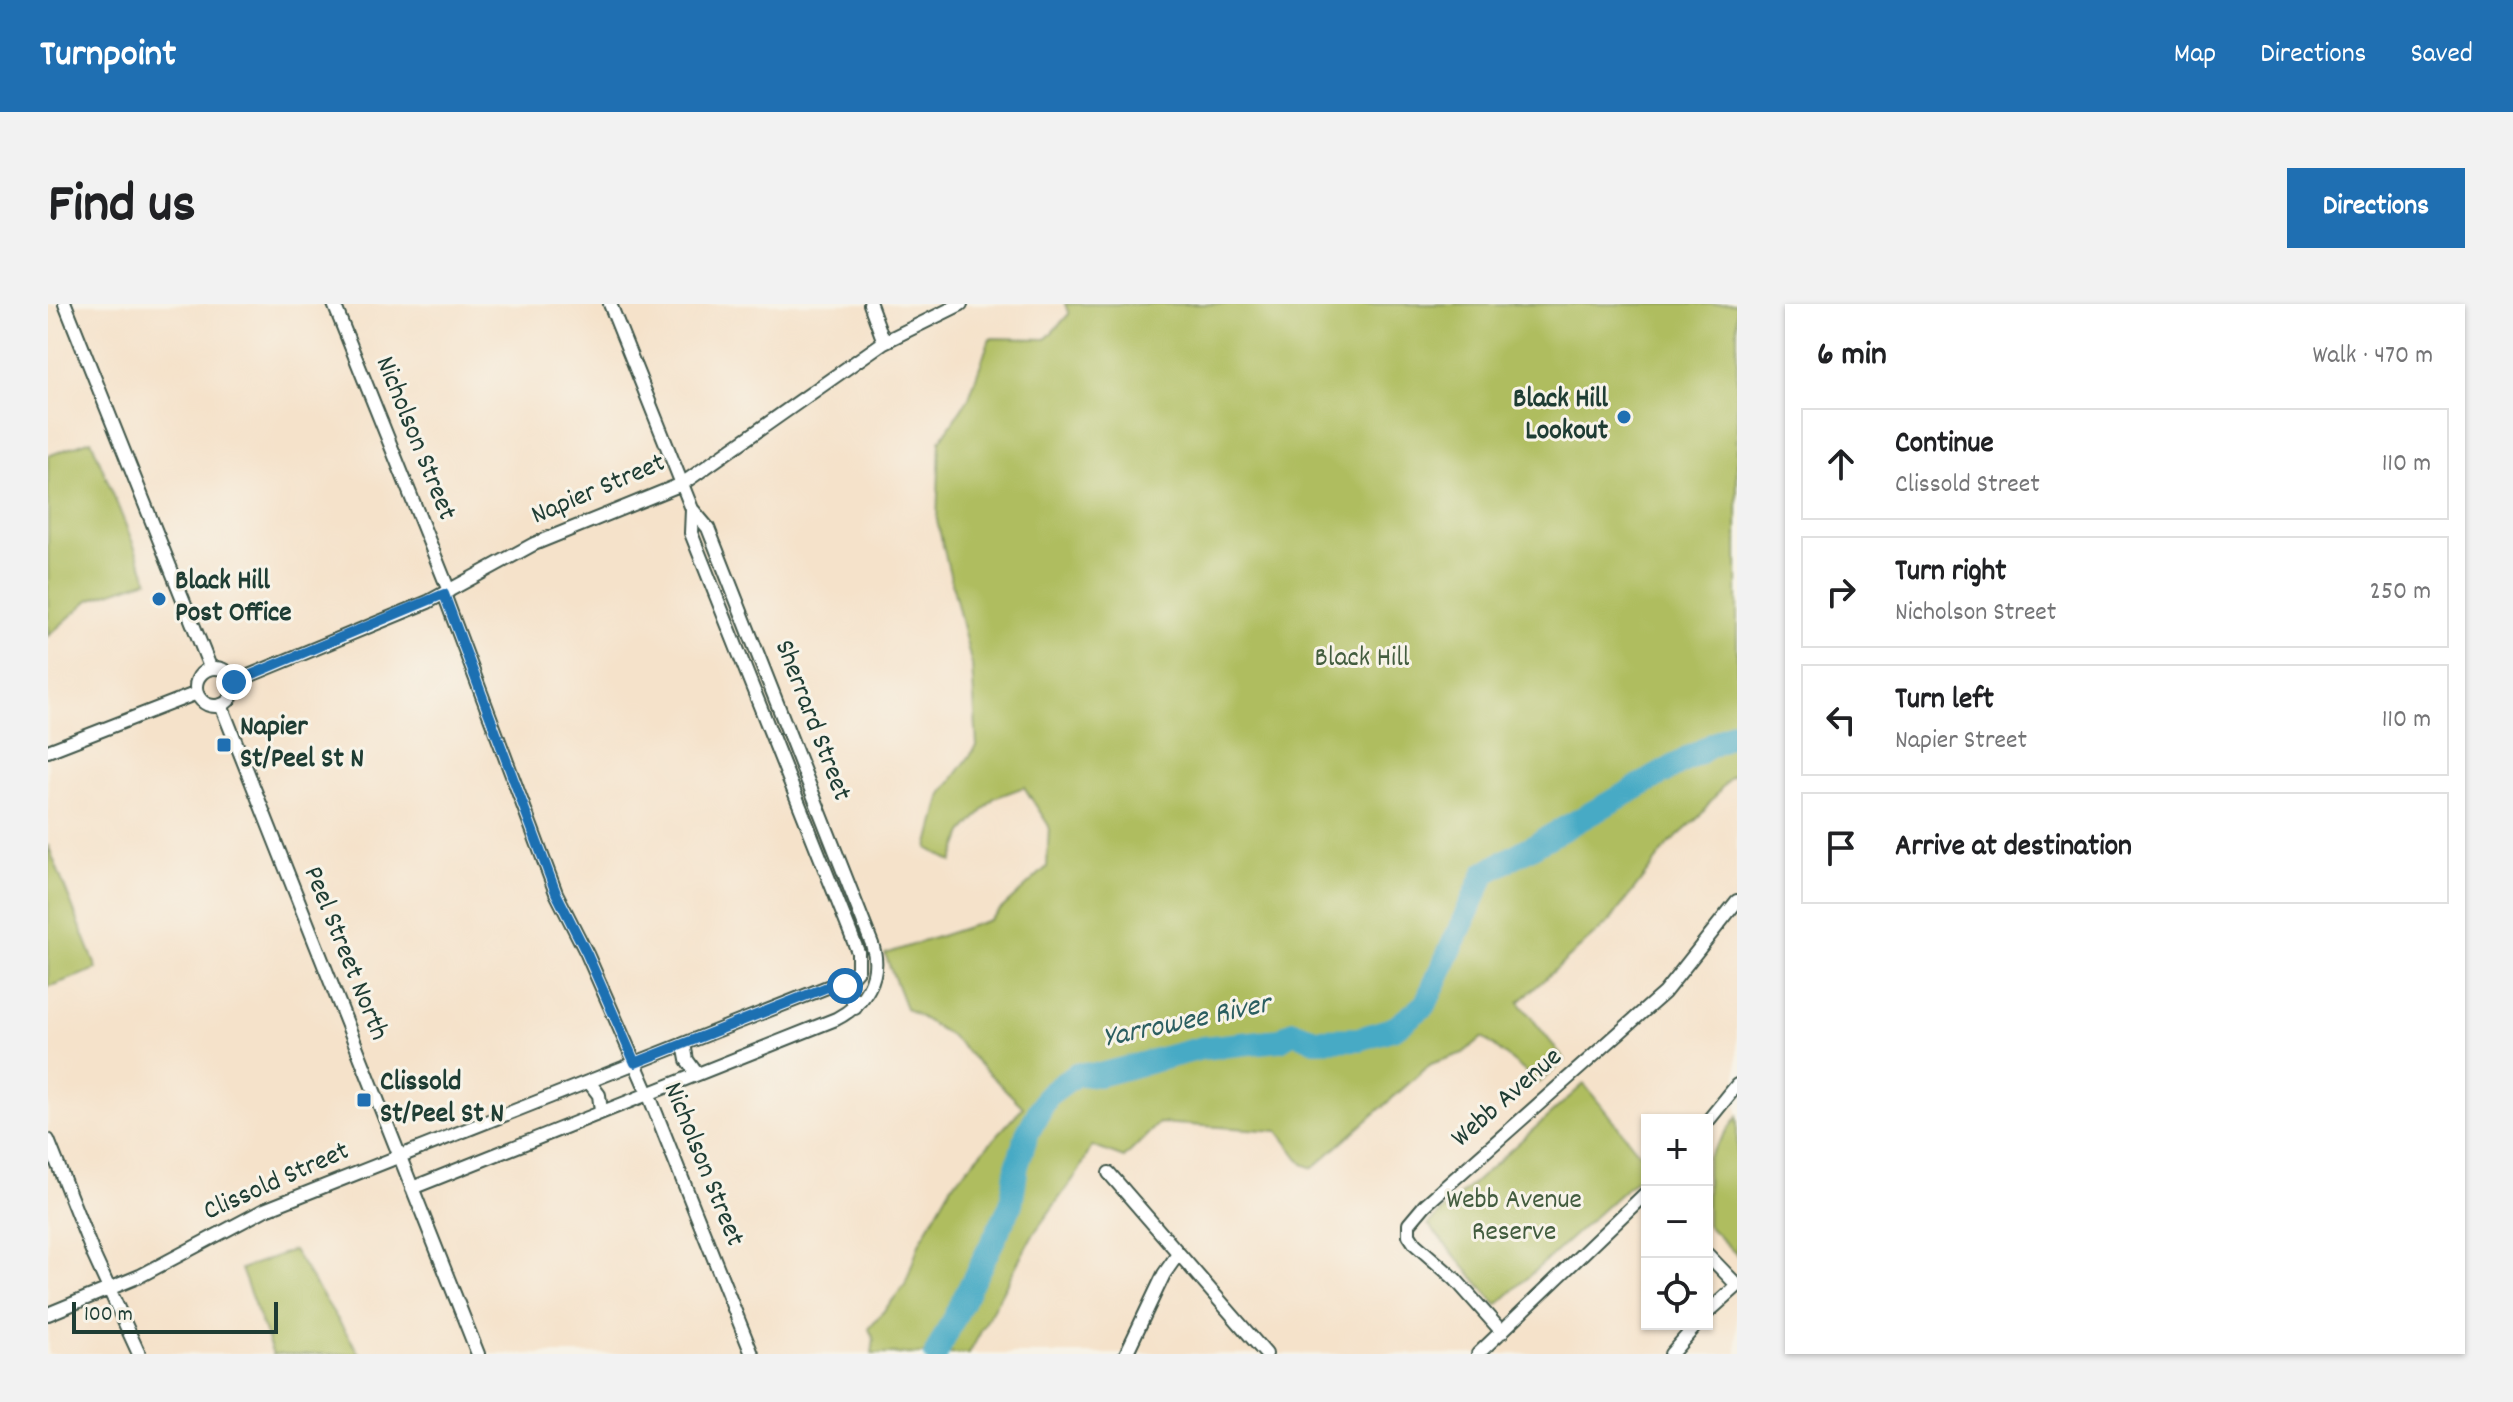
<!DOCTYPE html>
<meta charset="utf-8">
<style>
body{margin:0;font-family:Dekko,sans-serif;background:#f2f2f2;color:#202124}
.controls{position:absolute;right:24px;bottom:24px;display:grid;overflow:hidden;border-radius:0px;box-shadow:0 2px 6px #0004}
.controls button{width:72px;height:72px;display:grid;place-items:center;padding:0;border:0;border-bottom:2px solid #e0e0e0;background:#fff;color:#202124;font:40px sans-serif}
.scale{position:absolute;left:24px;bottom:20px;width:206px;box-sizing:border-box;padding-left:8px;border:4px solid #1f3d34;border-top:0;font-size:22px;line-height:28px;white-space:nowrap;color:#1f3d34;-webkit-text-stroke:6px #f7f3e8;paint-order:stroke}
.stop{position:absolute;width:24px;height:24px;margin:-18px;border:6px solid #1f6fb2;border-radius:50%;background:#fff}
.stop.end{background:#1f6fb2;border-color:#fff;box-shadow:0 2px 8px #0008}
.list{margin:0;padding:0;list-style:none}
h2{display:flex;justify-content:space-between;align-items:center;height:104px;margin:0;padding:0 32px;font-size:34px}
h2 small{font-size:26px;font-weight:400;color:#757577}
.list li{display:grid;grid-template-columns:52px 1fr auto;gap:24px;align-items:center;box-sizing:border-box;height:112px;margin:0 16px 16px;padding:0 16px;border:2px solid #e0e0e0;border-radius:0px}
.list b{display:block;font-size:30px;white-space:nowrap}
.list p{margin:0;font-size:26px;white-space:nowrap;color:#757577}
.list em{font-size:26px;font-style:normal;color:#757577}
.icon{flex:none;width:44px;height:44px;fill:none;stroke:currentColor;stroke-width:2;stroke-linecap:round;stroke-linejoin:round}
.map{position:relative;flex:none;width:1689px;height:1050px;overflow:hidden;border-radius:0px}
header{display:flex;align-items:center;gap:48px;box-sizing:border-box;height:112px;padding:0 40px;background:#1f6fb2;color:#fff}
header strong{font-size:38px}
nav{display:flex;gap:44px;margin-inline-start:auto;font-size:28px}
.intro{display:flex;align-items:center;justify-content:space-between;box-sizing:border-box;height:192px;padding:0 48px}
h1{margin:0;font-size:56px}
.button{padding:20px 36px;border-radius:0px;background:#1f6fb2;color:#fff;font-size:28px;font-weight:700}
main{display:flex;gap:48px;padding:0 48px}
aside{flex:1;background:#fff;border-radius:0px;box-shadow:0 2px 6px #0004}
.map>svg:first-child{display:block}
.green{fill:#afbd5f;stroke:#677d4a;stroke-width:2}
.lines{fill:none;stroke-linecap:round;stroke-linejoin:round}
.river{stroke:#46aac5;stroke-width:24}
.minor-casing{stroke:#3f564a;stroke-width:16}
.minor{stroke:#fff;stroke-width:12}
.route{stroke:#1f6fb2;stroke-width:10}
.poi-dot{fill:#1f6fb2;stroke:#f7f3e8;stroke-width:3}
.labels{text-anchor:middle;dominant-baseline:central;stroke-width:6;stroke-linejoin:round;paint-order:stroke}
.poi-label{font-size:28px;font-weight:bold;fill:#1f3d34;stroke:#f7f3e8;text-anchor:start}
.street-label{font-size:28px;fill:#1f3d34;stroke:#f7f3e8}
.park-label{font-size:28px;fill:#435d3f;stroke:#f7f3e8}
.water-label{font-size:30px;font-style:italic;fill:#2b5e60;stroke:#f7f3e8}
</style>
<header>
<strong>Turnpoint</strong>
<nav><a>Map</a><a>Directions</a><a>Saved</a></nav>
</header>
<div class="intro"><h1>Find us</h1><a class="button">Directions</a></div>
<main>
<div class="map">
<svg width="1689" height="1050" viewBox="0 0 1689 1050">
<rect width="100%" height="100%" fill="#f7f3e8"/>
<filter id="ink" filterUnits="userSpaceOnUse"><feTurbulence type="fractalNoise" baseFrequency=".0125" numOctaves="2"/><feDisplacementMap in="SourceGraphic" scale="16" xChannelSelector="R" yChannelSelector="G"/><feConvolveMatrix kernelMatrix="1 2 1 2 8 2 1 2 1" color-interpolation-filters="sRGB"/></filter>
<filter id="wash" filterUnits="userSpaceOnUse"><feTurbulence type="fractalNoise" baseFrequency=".006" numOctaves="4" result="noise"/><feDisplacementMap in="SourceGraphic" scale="32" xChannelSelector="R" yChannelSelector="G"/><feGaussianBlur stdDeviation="1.8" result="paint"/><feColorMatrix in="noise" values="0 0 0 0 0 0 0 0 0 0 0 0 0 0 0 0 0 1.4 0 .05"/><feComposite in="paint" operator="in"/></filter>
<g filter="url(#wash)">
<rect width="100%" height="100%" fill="#f5e2ca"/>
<path class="green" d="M1017 0H1689V470L1682 473 1651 513 1621 540 1562 617 1471 698 1517 756 1491 779 1435 733 1415 749 1383 760 1265 864 1255 860 1230 827 1111 819 1076 854 1044 842 1031 867 984 932 921 1050H824L826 1035 821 1025 857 981 871 940 903 882 975 803 903 732 858 704 837 650 941 616 999 563 1001 522 976 483 946 494 915 529 904 558 880 544 894 490 929 442 924 362 889 217 892 137 921 93 942 34 998 35 1021 10Z
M43 136 100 276 41 296 0 332V152Z
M0 541 49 665 0 683Z
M1536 780 1599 859V865L1449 1001 1380 920Z
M1689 813V951L1659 921V854Z
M245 946 312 1050H225L193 965Z"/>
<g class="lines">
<path class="river" d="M888 1050 963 901 969 862 979 830 1000 791 1028 770 1051 771 1154 744 1232 736 1245 728 1267 736 1311 735 1347 724 1377 701 1437 569 1689 427"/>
</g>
</g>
<g filter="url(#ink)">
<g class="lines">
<g class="minor-casing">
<path id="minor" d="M17 0 162 363
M286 0 401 287
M822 0 836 38
M396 290 508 589 539 650 600 789 704 1050
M148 383a19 19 0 1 1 38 0a19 19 0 1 1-38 0Z
M186 378 380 298 486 240 634 180 836 38 913 0
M173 401 430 1050
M0 447 149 389
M792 678 802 689 807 704
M636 740 639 756 649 770
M541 778 551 791 553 807
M1659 818 1689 781
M0 836 46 952 91 1050
M1061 869 1218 1050
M364 884 788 715C817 700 835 672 824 640L660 224 644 205
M1659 950 1689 981
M1659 1009 1689 982
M0 1010 92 972 216 906 792 678 804 672 810 665V648L643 229 644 205 562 0
M1454 1028 1407 975 1367 940 1361 931V920L1377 901 1616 689 1689 597
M1078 1050 1116 970 1130 950
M1430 1050 1599 888
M1623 1050 1649 1020"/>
</g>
<use href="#minor" class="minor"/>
</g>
</g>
<g class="lines" filter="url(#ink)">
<path class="route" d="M186 378 396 290 508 589 539 650 587 759 792 678 797 682"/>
</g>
<g class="poi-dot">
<circle cx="1576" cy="113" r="8"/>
<circle cx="111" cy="295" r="8"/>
<rect x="168" y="433" width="16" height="16" rx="4"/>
<rect x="308" y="788" width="16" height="16" rx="4"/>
</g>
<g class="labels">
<g class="poi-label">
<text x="1560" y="97" text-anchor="end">Black Hill<tspan x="1560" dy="32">Lookout</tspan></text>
<text x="127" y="279">Black Hill<tspan x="127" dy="32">Post Office</tspan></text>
<text x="192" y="425">Napier<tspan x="192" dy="32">St/Peel St N</tspan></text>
<text x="332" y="780">Clissold<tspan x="332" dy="32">St/Peel St N</tspan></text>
</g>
<g class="street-label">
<text transform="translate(366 135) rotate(68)">Nicholson Street</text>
<text transform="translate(551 187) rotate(-23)">Napier Street</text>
<text transform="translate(763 417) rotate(69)">Sherrard Street</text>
<text transform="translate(296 650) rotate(68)">Peel Street North</text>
<text transform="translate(1460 795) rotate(-41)">Webb Avenue</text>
<text transform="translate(654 861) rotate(68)">Nicholson Street</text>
<text transform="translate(229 879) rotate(-24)">Clissold Street</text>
</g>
<g class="park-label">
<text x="1314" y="356">Black Hill</text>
<text x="1466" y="898">Webb Avenue<tspan x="1466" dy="32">Reserve</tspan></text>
</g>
<g class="water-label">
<text transform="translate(1139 719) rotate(-12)">Yarrowee River</text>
</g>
</g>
</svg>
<div class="controls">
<button>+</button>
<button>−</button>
<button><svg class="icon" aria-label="locate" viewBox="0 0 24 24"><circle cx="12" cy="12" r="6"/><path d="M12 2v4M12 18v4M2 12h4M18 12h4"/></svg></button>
</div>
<div class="scale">100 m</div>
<div class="stop" style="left:797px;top:682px"></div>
<div class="stop end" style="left:186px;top:378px"></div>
</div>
<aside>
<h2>6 min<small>Walk · 470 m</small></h2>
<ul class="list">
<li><svg class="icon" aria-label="ahead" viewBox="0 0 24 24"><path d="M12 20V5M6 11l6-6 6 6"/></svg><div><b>Continue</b><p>Clissold Street</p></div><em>110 m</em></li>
<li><svg class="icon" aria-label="right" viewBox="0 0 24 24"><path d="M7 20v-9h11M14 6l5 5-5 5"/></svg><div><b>Turn right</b><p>Nicholson Street</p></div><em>250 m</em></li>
<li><svg class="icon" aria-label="left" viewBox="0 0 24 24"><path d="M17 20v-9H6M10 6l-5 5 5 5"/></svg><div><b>Turn left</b><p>Napier Street</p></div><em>110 m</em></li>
<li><svg class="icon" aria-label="arrive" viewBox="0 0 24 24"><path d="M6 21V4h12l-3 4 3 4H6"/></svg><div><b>Arrive at destination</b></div></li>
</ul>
</aside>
</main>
